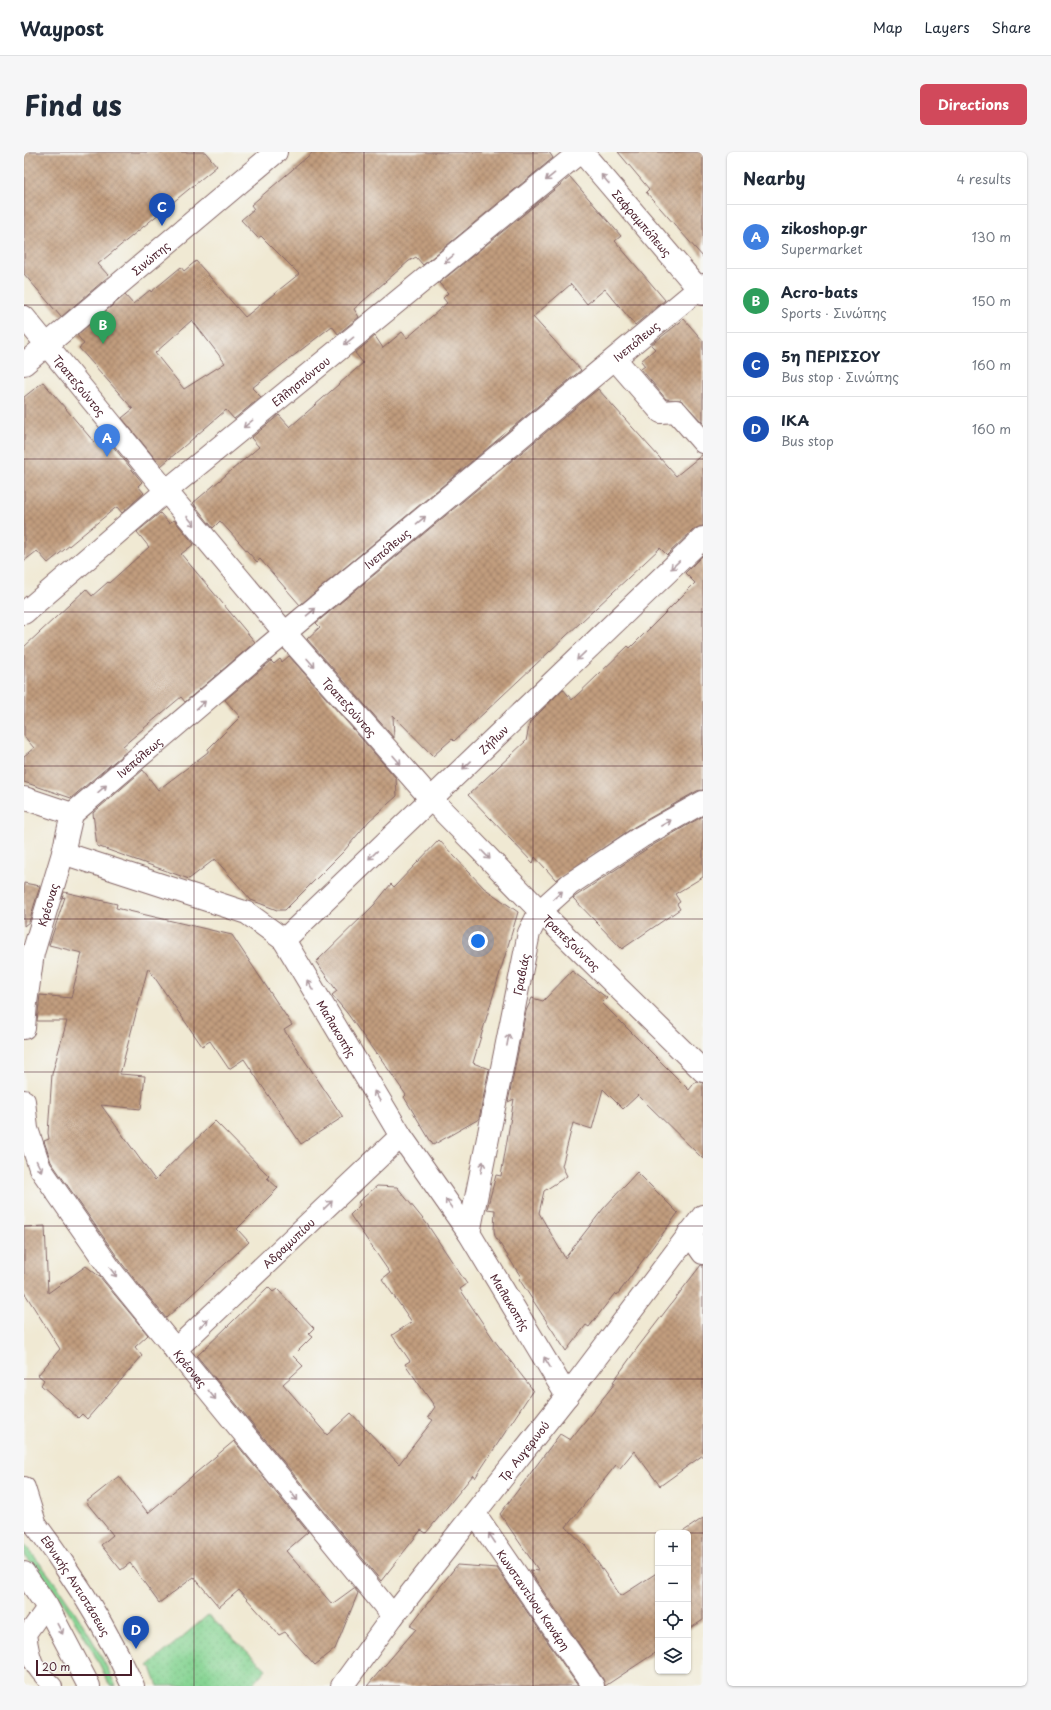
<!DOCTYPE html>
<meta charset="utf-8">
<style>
body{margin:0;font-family:"Playpen Sans",sans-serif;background:#f6f6f7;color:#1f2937}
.controls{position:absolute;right:12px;bottom:12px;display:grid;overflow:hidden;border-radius:6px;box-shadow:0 1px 3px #0004}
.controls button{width:36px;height:36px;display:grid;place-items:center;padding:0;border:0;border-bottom:1px solid #e0e1e3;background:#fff;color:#1f2937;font:20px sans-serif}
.scale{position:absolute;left:12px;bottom:10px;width:96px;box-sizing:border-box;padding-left:4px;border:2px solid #4a1f2b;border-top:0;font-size:11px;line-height:14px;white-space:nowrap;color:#4a1f2b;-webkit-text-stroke:3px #f6f6f2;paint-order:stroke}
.you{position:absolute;left:454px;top:789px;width:14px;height:14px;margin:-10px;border:3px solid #fff;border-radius:50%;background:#1a73e8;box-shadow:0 0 0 6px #1a73e833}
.badge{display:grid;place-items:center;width:26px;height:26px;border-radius:50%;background:#d1495b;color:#fff;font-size:13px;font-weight:700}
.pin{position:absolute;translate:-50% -33px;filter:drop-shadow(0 1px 2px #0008)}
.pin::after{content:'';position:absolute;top:21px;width:14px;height:12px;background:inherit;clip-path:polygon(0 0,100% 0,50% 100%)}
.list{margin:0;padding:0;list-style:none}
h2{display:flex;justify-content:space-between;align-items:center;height:52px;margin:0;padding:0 16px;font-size:17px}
h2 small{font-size:13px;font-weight:400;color:#747a83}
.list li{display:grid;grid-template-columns:26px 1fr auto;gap:12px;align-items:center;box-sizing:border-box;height:64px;padding:0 16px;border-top:1px solid #e0e1e3}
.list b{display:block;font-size:15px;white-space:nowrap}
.list p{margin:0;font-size:13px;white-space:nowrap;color:#747a83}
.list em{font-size:13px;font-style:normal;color:#747a83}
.icon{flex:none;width:22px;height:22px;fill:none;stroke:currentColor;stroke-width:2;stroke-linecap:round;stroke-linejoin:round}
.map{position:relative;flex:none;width:679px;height:1534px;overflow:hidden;border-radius:6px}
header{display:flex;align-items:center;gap:24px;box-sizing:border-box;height:56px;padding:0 20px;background:#fff;border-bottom:1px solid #e0e1e3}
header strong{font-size:19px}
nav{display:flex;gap:22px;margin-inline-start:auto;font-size:14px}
.intro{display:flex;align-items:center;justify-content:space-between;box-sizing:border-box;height:96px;padding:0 24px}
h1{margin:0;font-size:28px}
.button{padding:10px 18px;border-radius:6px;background:#d1495b;color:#fff;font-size:14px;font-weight:700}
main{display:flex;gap:24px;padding:0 24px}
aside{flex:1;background:#fff;border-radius:6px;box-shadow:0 1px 3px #0004}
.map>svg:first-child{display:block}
.green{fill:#86d493;stroke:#687a5f}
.park{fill:url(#park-dots);stroke:#687a5f}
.building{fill:url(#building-cross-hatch);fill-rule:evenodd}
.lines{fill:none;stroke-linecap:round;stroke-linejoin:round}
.lane-casing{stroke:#846666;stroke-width:20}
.street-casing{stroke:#846666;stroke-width:24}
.secondary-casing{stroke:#846666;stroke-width:24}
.lane{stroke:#fff;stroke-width:18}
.street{stroke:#fff;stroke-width:22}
.secondary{stroke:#fff;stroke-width:22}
.oneway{stroke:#ae9aa0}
.grid{fill:none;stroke:#4a1f2b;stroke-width:1;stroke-opacity:0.55}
.labels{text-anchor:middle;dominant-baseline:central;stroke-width:3;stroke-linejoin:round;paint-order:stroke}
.street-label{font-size:11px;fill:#4a1f2b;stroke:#f6f6f2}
</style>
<header>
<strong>Waypost</strong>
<nav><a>Map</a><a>Layers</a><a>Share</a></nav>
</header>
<div class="intro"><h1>Find us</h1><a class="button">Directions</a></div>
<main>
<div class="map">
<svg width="679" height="1534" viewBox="0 0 679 1534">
<defs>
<pattern id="park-dots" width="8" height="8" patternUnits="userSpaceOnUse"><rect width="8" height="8" fill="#86d493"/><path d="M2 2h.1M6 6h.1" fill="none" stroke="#75b67f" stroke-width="1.8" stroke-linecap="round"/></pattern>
<pattern id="building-cross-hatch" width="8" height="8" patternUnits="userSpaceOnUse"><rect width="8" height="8" fill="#c19d7e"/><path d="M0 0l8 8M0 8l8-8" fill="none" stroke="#9f7f67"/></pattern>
</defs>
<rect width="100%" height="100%" fill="#f6f6f2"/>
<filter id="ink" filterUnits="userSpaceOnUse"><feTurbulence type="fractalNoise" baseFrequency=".025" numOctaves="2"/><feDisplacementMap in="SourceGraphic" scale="8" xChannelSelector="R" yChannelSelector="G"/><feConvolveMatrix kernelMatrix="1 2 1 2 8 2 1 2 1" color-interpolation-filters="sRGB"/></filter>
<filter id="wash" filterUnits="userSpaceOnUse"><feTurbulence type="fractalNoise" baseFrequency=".012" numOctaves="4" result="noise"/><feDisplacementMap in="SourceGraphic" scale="16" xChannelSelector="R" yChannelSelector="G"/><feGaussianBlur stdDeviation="0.9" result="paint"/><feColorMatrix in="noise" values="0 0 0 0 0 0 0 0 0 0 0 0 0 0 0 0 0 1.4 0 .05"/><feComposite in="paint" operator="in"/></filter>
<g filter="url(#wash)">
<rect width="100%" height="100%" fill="#f0e9d3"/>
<path class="green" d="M0 1392C37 1435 68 1482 92 1534H86C64 1486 36 1441 0 1403Z"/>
<path class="park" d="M184 1463 242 1517 227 1534H134L127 1516 124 1514Z"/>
<g id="blocks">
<path class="building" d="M0 0H181L193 14 74 112 85 124 37 165 0 122Z
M289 0H525L529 6 399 113 392 105 385 109 330 157 335 165 314 182 308 174 228 236 237 245 210 267 202 258 137 314 98 266 109 257 55 196 60 192 53 183 101 143 109 152 126 138 127 140 157 115 160 119 172 109 221 165 275 122 237 84 234 86 217 68 230 57 227 53ZM168 168 201 211 160 237 131 201Z
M594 0H679V105L622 40 625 37Z
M546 25 597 84 591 89 641 148 611 173 581 137 563 152 547 132 509 165 557 218 276 453 236 407 233 410 196 369 189 376 169 351 235 295 227 286 255 263 266 275 339 211 331 201 351 184 359 196 378 180 383 186 423 151 419 146 424 141 415 131Z
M660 167 679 189V271L657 248 642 247 617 217 621 214 617 209 631 197 627 193Z
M19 230 70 290 79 282 118 330 114 334 120 341 98 361 93 355 90 357 24 411 13 399 0 409V245Z
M574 237 652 324 679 302V374L670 377 643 403 636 396 430 589 428 587 409 604 369 563 370 586 283 487 296 475 292 471Z
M136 361 145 371 150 368 170 392 157 402 231 490 161 550 157 545 119 577 99 594 103 599 47 646 0 630V604L10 596 0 584V495L62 437 68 444 84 430 85 431 125 395 113 380Z
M679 403V638L673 639 610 675 532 728 511 705 509 711 444 643 502 589 506 570 539 537 548 548 604 494 606 496 671 431 661 421Z
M265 504 372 626 373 644 345 669 320 699 261 758H253L227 748 191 707 165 727 73 694 69 661 119 618 134 638 184 600V597L216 565 201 548 247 509 250 512 256 507 258 510Z
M679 664V725L651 742 656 750 653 752 656 757 598 797 549 746 624 696Z
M415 688 460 736 494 760 449 911 465 917 455 967 409 993 380 945 382 943 353 901 352 902 323 861 308 843 313 839 292 810 350 753 367 732 370 735Z
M0 731 16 734 5 770 0 774Z
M40 740 93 752 92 756 208 783 268 873 260 878 319 965 277 992 220 907 205 917 186 889 178 894 124 816 96 922 121 924 117 957 77 953 131 1028 191 969 245 1024 243 1026 254 1036 213 1077 225 1090 142 1166 99 1113 27 1010 20 989 25 987 24 981 28 922 43 869H13L16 843 47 846 58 801 25 793 41 745 38 746Z
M548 819 583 846 578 851 665 938 672 929 679 931V1007L614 943 599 957 579 937 568 977 549 971 538 1014 543 1024 520 1039 515 1061 541 1106 579 1057 613 1020 654 1061 593 1143 591 1141 565 1175 562 1173 542 1199 495 1127 497 1125 471 1084 470 1078 471 1058 463 1057 472 1023 477 1024 490 947 484 950 502 859 508 846 519 849Z
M353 1034 373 1035 403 1072 443 1132 436 1137 470 1188 509 1238 451 1326 449 1323 402 1381 397 1378 357 1429 173 1204 244 1135 249 1140 253 1137 290 1176 284 1182 288 1185 269 1204 279 1214 259 1232 303 1283 327 1261 375 1312 409 1268 404 1265 411 1255 381 1212 386 1209 368 1183 388 1170 358 1127 366 1121 326 1063 336 1053 334 1050Z
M21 1074 24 1141 62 1114 76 1125 124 1183 111 1195 118 1204 63 1267 58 1262 54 1266 17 1233 20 1228 14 1223 36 1197 0 1140V1075Z
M677 1113H679V1303L636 1334 610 1299 596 1316 592 1313 542 1375 562 1394 597 1444 634 1420V1499L581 1534 579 1527 505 1418 515 1419 476 1362 536 1282 546 1288 591 1231 589 1230 614 1195Z
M210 1289 284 1380 262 1399 308 1452 330 1436 334 1441 311 1497 291 1513 261 1480 255 1483 215 1438 195 1455 170 1425 135 1451 106 1411 97 1418 77 1393 89 1383 62 1350 95 1324 124 1361Z
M679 1366V1468L664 1478V1381H657Z
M433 1413 473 1416 554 1534H343L392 1477 386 1474Z"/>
</g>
</g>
<g filter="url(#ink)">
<use href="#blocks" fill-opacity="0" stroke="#846666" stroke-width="1"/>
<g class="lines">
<g class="lane-casing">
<path id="lane" d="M23 1454 3 1482C7 1510 9 1515 29 1534"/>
</g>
<g class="street-casing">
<g id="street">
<path id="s1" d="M558 0 679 142"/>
<path id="s2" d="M0 165 142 339 261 481 407 647 516 759 679 919"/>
<path d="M591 207 637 260 652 259 679 290"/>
<path id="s3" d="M0 461 142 339 556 0"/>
<path id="s4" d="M0 646 48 662 39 701 223 761 260 788 377 984 445 1081 543 1244"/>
<path id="s5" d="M48 662 244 495 679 133"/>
<path id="s6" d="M260 788 679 386"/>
<path id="s7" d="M0 876 2 851 9 801 39 701"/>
<path id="s8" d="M0 949 3 977 16 1016 89 1121 369 1464"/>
<path id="s9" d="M445 1081 505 781 516 759 546 732 617 685 679 650"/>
<path d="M665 1081 679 1101"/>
<path id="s10" d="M151 1198 377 984"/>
<path d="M0 1336 11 1371"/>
<path id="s11" d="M451 1362 569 1534"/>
<path id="s12" d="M318 1534 369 1464 543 1244 679 1064"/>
</g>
</g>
<g class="secondary-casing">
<g id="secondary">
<path id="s13" d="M0 212 252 0"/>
<path id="s14" d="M0 1359C14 1375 26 1392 38 1410 65 1449 89 1490 109 1534"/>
<path d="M0 1421 23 1454 65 1534"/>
</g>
</g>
<use href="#lane" class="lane"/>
<use href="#street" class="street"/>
<use href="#secondary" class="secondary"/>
</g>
<defs><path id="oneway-shaft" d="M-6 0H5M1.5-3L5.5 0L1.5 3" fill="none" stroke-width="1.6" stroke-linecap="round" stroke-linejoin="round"/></defs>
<g class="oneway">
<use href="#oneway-shaft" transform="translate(526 25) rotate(141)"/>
<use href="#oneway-shaft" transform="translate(581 27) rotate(-130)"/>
<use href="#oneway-shaft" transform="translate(425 107) rotate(141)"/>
<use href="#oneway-shaft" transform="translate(325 189) rotate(141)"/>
<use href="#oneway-shaft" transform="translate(224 272) rotate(141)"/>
<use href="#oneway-shaft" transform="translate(397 368) rotate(-40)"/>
<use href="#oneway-shaft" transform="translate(167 369) rotate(50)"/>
<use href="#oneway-shaft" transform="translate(651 413) rotate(136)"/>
<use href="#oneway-shaft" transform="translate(287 460) rotate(-40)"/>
<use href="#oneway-shaft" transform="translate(557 504) rotate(136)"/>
<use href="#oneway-shaft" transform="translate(287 511) rotate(49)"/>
<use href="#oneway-shaft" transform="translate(177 553) rotate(-41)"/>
<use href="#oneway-shaft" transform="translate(373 608) rotate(49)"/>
<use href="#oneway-shaft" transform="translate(443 613) rotate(136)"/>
<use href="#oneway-shaft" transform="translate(78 637) rotate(-41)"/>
<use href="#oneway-shaft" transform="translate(642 671) rotate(-30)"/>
<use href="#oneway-shaft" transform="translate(349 703) rotate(136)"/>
<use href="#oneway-shaft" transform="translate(462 703) rotate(46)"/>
<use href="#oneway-shaft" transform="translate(534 743) rotate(-42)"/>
<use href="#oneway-shaft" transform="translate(286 833) rotate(-121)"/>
<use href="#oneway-shaft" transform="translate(484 888) rotate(-79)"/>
<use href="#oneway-shaft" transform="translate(353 944) rotate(-121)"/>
<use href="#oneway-shaft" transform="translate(15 1014) rotate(64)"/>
<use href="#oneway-shaft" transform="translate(458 1015) rotate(-79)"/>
<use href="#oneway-shaft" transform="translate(425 1052) rotate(-125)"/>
<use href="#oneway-shaft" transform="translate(304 1053) rotate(-44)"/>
<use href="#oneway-shaft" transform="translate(89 1120) rotate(53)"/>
<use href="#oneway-shaft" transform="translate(180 1171) rotate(-44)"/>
<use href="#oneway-shaft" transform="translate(523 1210) rotate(-121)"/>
<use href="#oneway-shaft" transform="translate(188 1243) rotate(51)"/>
<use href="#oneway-shaft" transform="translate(270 1344) rotate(51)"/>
<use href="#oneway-shaft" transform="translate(468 1386) rotate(-124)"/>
<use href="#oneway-shaft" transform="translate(36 1477) rotate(62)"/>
</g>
</g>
<path class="grid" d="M170 0V1534M340 0V1534M509 0V1534M0 153H679M0 307H679M0 460H679M0 614H679M0 767H679M0 920H679M0 1074H679M0 1227H679M0 1381H679"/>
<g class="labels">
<g class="street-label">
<text stroke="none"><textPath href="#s1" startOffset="93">Σαφραμπόλεως</textPath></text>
<text stroke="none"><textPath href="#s13" startOffset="165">Σινώπης</textPath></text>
<text stroke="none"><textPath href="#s5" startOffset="736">Ινεπόλεως</textPath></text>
<text stroke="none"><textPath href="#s3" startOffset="361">Ελλησπόντου</textPath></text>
<text stroke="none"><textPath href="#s2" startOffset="88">Τραπεζούντος</textPath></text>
<text stroke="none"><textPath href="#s5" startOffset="412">Ινεπόλεως</textPath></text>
<text stroke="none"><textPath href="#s2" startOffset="508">Τραπεζούντος</textPath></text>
<text stroke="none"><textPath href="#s6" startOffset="290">Ζήλων</textPath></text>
<text stroke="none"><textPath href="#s5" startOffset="88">Ινεπόλεως</textPath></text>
<text stroke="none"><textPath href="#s7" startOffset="126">Κρέσνας</textPath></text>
<text stroke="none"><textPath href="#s2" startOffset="832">Τραπεζούντος</textPath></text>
<text stroke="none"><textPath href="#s9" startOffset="264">Γραβιάς</textPath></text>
<text stroke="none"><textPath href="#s4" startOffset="433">Μαλακοπής</textPath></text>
<text stroke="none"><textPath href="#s10" startOffset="156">Αδραμυπίου</textPath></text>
<text stroke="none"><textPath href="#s4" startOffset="757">Μαλακοπής</textPath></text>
<text stroke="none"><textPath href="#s8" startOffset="320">Κρέσνας</textPath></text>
<text stroke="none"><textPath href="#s12" startOffset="297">Τρ. Αυγερινού</textPath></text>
<text stroke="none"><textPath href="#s14" startOffset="91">Εθνικής Αντιστάσεως</textPath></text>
<text stroke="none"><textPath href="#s11" startOffset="104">Κωνσταντίνου Κανάρη</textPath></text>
</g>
</g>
</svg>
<div class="controls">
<button>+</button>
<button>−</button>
<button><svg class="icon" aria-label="locate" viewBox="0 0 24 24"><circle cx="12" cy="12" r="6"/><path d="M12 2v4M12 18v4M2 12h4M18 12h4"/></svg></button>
<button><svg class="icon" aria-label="layers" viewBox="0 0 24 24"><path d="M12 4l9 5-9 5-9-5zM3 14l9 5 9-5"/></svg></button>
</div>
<div class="scale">20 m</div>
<div class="you"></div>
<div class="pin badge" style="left:83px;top:305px;background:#3f7fe0">A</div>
<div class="pin badge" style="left:79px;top:192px;background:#2e9e5b">B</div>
<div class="pin badge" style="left:138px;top:74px;background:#1a4fb4">C</div>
<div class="pin badge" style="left:112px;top:1497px;background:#1a4fb4">D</div>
</div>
<aside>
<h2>Nearby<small>4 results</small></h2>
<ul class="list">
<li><span class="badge" style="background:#3f7fe0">A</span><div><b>zikoshop.gr</b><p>Supermarket</p></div><em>130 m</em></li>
<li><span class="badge" style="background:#2e9e5b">B</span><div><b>Acro-bats</b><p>Sports · Σινώπης</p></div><em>150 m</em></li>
<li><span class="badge" style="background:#1a4fb4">C</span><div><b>5η ΠΕΡΙΣΣΟΥ</b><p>Bus stop · Σινώπης</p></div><em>160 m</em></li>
<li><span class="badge" style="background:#1a4fb4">D</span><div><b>ΙΚΑ</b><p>Bus stop</p></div><em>160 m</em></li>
</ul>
</aside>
</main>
